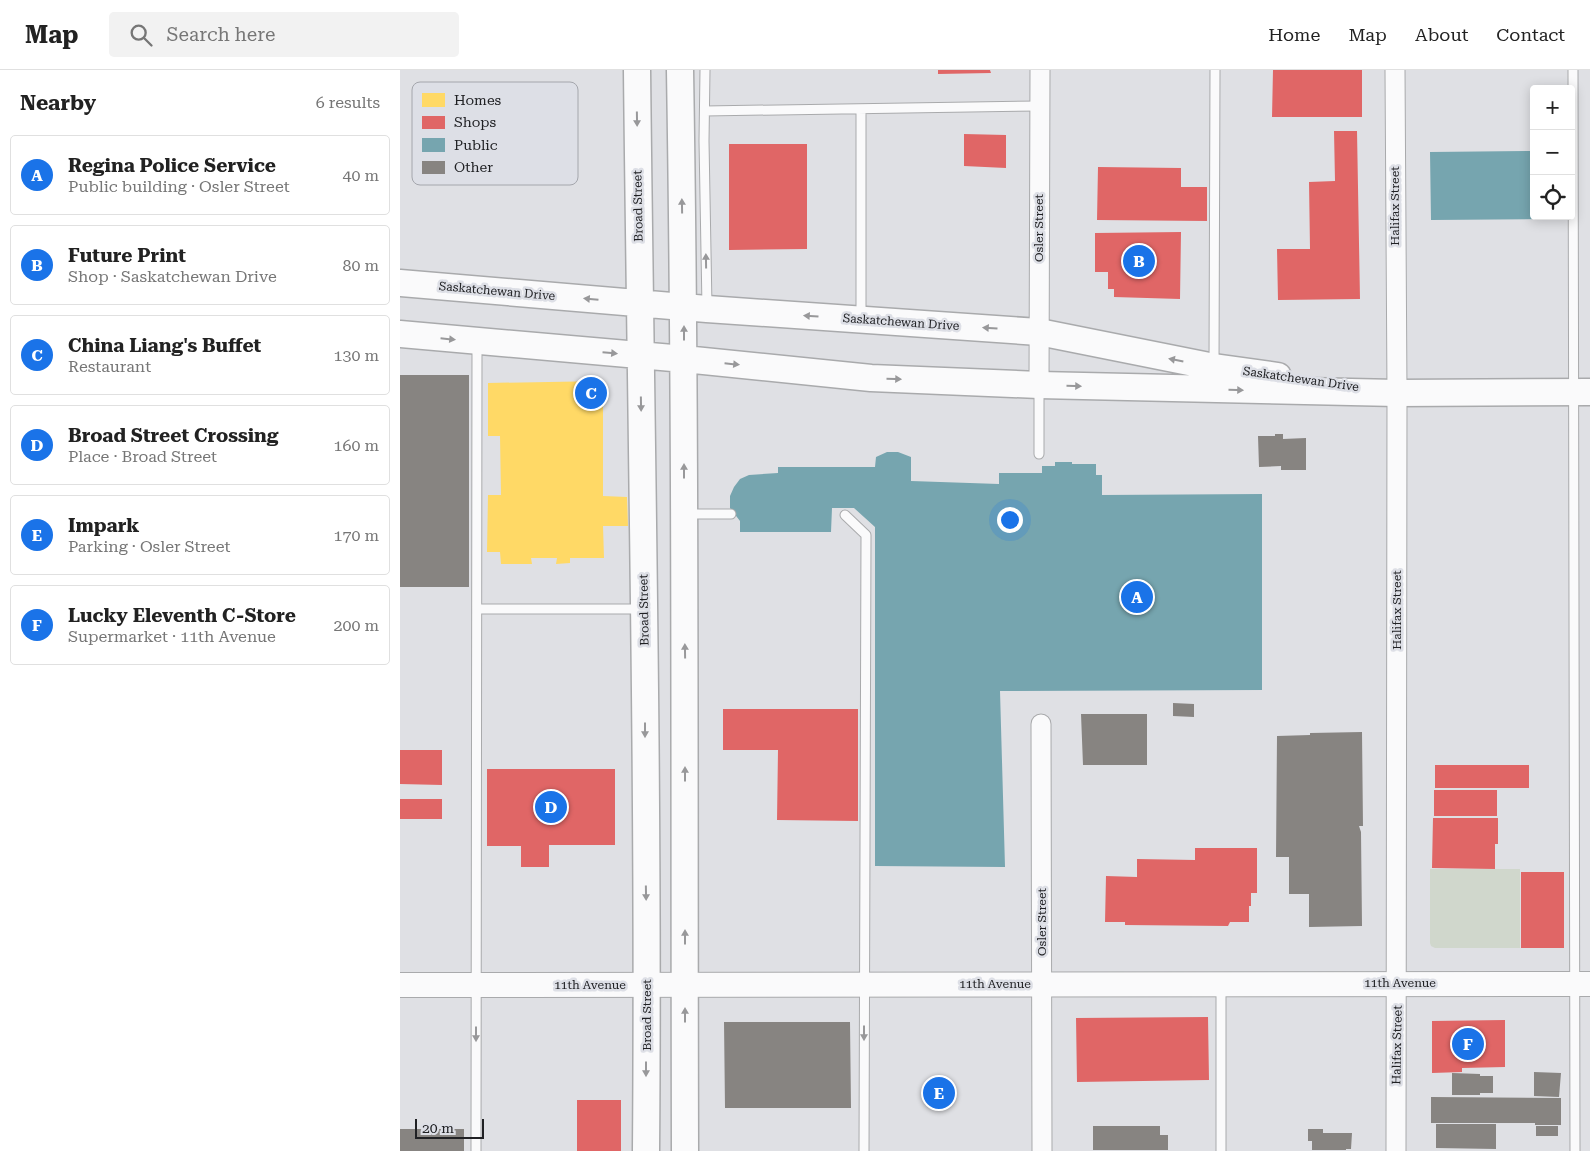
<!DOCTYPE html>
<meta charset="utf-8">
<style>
body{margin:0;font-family:"Roboto Serif",serif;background:#f2f2f2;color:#222}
.controls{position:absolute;right:15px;top:15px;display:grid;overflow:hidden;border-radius:5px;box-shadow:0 2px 12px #0003}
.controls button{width:45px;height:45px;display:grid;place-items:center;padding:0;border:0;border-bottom:1px solid #e0e0e0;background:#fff;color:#222;font:25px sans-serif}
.scale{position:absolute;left:15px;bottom:12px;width:69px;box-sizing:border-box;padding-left:5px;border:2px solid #202124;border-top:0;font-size:14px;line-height:18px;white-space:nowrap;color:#202124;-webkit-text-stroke:4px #dddfe6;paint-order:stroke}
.you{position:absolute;left:609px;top:449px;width:18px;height:18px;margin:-12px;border:4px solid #fff;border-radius:50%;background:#1a73e8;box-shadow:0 0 0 8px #1a73e833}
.badge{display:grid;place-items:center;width:32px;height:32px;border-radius:50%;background:#1a73e8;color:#fff;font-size:16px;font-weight:700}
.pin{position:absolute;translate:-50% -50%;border:2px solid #fff;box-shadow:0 1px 5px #0006}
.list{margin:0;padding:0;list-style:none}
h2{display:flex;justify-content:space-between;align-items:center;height:65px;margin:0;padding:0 20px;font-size:21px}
h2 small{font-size:16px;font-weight:400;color:#767676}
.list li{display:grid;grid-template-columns:32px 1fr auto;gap:15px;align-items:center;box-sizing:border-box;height:80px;margin:0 10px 10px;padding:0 10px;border:1px solid #e0e0e0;border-radius:5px}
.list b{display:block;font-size:19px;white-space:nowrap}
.list p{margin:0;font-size:16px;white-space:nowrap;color:#767676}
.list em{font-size:16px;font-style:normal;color:#767676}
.icon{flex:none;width:28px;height:28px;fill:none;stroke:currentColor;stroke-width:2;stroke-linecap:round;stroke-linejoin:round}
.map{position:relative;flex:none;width:1190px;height:1081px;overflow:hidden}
header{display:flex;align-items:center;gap:30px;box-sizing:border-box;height:70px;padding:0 25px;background:#fff;border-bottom:1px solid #e0e0e0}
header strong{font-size:24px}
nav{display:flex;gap:28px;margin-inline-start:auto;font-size:18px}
.search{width:350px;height:45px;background:#f2f2f2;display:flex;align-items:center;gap:12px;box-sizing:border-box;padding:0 18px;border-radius:5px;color:#767676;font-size:19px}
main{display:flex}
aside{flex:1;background:#fff}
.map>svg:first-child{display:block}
.green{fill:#d0d7cc}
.homes{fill:#ffd966}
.shops{fill:#e06666}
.public{fill:#76a5af}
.building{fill:#878481}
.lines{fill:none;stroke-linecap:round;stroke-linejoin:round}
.service-casing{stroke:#a9aaac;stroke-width:11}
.minor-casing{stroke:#a9aaac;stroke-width:21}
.tertiary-casing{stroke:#a9aaac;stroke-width:26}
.secondary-casing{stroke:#a9aaac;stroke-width:29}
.service{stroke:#fafafb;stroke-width:9}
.minor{stroke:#fafafb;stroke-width:19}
.tertiary{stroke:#fafafb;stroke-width:24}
.secondary{stroke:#fafafb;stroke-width:26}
.oneway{fill:#98989a}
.labels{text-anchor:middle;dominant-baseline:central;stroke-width:5;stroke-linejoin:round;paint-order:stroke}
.street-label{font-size:12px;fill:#202124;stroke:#dddfe6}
.key{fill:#dddfe6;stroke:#a4a6ac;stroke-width:1}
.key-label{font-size:14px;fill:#202124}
</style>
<header>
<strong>Map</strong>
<div class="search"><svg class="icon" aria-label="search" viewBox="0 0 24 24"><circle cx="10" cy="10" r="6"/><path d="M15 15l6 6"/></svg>Search here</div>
<nav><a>Home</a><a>Map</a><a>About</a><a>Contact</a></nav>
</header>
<main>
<aside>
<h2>Nearby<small>6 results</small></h2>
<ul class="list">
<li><span class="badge">A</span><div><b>Regina Police Service</b><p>Public building · Osler Street</p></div><em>40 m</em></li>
<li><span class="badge">B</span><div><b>Future Print</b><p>Shop · Saskatchewan Drive</p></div><em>80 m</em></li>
<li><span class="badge">C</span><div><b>China Liang's Buffet</b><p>Restaurant</p></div><em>130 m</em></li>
<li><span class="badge">D</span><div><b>Broad Street Crossing</b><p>Place · Broad Street</p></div><em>160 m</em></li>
<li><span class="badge">E</span><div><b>Impark</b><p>Parking · Osler Street</p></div><em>170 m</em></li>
<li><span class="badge">F</span><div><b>Lucky Eleventh C-Store</b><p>Supermarket · 11th Avenue</p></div><em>200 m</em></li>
</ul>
</aside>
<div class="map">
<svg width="1190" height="1081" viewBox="0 0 1190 1081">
<rect width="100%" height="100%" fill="#dfe0e4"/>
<path class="green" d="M1030 799H1120V878H1035L1031 876 1030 873Z"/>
<path class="homes" d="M203 311V426L227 427 228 456H203L204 488H170V493L156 494 157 488H131L132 494H101L100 482H87L88 425H101L100 366H88V313Z"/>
<path class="shops" d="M538 0H590L591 3 538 4Z
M873 0H962V47H872Z
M934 61H957L960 229 878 230 877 179H910L909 112 935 111Z
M564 64 606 65V98L564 96Z
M329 74H407V179L329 180Z
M698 97 781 98V117H807V151L697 150Z
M781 162 780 229 714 227V219H708V202H695V163Z
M323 639H458V751L377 750 378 680H323Z
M0 680H42V715L0 714Z
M1035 695H1129V718H1035Z
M87 699H215V775H149V797H121V776H87Z
M1034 720H1097V746H1034Z
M0 729H42V749H0Z
M1033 748H1098V774H1086H1095V799L1032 798Z
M795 778H857V823H851V836H849V852H830L828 856 725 855V852H705L706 806 737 807V789L795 790Z
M1121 802H1164V878H1121Z
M808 947 809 1010 677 1012 676 948Z
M1105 950V997L1062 998V1002L1032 1003V951Z
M177 1030H221V1081H177Z"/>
<path class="public" d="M1134 81V146H1141V149L1031 150 1030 82Z
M487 382H498L511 387V411L599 414V403H642V396H655V392H672V394H696V405H702V425L862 424V620L600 621 605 797 475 796V457L454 438H432L431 462H340V451L330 438V426L334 417 340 409 349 405 378 403V397H475L476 387Z"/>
<path class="building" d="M0 305H69V517H0Z
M875 364H883V369L906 368V400H881V396L859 397 858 366H875Z
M773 633 794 634V647L773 646Z
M681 644H747V695H683Z
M962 662 963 756H959L961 762 962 856 909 857V824H889V787H876L877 666 910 665V663Z
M324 952H450L451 1038H325Z
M1134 1002 1161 1003 1159 1027 1134 1026Z
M1052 1003 1080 1004V1006H1093V1023H1080V1025H1052Z
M1031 1027 1161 1028V1055H1135V1053H1031Z
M1036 1054H1096V1079L1036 1078Z
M693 1056H760V1065H768V1080H693Z
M1136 1056H1158V1066H1136Z
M0 1059H64V1081H0Z
M908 1059H923V1063H952L951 1079H946V1080H912V1071H908Z"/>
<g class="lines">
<g class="service-casing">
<path id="service" d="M305 0 304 71 307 237
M1173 0 1175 1081
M305 41 640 36
M461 247V39
M814 295 815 0
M639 318V384
M287 444H331
M445 445 466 465 464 1081
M77 539H242
M76 1081 77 274
M821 1081V916"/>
</g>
<g class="minor-casing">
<path id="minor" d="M995 0 997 323 996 1081
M639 315 640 0
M641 654 642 1081"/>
</g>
<g class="tertiary-casing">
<path id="tertiary" d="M0 915 1190 914"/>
</g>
<g class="secondary-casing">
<path id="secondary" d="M237 0C241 360 249 721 246 1081
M280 0C286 360 284 721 285 1081
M0 213 307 239 639 262 814 297 878 306
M0 264 284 289 471 308 639 315 997 323 1190 322"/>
</g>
<use href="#service" class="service"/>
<use href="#minor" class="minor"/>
<use href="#tertiary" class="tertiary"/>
<use href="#secondary" class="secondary"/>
</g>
<defs><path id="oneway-solid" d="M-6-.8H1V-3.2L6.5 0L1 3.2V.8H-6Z" transform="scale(1.25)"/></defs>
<g class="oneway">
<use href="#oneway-solid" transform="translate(237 49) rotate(89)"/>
<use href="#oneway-solid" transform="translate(282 136) rotate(-91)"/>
<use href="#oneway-solid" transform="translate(306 191) rotate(-91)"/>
<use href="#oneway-solid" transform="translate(191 229) rotate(-175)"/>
<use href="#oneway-solid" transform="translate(411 246) rotate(-176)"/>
<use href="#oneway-solid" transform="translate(590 258) rotate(-176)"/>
<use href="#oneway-solid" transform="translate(284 263) rotate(-90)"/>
<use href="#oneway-solid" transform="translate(48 269) rotate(6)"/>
<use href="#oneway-solid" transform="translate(210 283) rotate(5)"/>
<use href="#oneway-solid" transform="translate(776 290) rotate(-169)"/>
<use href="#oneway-solid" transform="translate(332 294) rotate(6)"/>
<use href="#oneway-solid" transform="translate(494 309) rotate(2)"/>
<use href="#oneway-solid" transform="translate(674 316) rotate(1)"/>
<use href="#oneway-solid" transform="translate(836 320) rotate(1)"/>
<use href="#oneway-solid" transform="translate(241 334) rotate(89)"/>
<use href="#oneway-solid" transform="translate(284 401) rotate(-90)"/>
<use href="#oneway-solid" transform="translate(285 581) rotate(-91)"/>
<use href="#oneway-solid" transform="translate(245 660) rotate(90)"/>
<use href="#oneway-solid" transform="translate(285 704) rotate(-90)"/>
<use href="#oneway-solid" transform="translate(246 823) rotate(89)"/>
<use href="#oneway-solid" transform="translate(285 867) rotate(-90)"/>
<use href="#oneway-solid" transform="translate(285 945) rotate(-90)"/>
<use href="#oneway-solid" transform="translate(464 963) rotate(90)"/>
<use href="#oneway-solid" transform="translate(76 964) rotate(90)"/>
<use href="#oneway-solid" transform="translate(246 999) rotate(90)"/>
</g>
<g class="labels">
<g class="street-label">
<text transform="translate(238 136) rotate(-91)">Broad Street</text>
<text transform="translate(995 136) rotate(-90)">Halifax Street</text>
<text transform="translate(639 158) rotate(-90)">Osler Street</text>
<text transform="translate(97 221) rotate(5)">Saskatchewan Drive</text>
<text transform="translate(501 252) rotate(4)">Saskatchewan Drive</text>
<text transform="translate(901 309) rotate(8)">Saskatchewan Drive</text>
<text transform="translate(244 540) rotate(-91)">Broad Street</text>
<text transform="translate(997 540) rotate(-90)">Halifax Street</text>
<text transform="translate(642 852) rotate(-90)">Osler Street</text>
<text x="1000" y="913">11th Avenue</text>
<text x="595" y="914">11th Avenue</text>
<text x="190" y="915">11th Avenue</text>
<text transform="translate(247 945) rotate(-90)">Broad Street</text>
<text transform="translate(997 975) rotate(-89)">Halifax Street</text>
</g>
</g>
<rect x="12" y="12" width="166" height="103" rx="8" class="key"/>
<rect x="22" y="23" width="23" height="14" fill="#ffd966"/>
<rect x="22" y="46" width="23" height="13" fill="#e06666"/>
<rect x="22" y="68" width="23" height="14" fill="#76a5af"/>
<rect x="22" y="91" width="23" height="13" fill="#878481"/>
<g class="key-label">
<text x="54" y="35">Homes</text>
<text x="54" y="57">Shops</text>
<text x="54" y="80">Public</text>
<text x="54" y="102">Other</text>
</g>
</svg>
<div class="controls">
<button>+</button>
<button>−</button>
<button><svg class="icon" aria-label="locate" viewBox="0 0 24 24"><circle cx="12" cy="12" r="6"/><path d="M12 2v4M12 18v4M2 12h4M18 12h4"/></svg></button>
</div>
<div class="scale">20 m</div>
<div class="you"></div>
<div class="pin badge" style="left:737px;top:527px">A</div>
<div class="pin badge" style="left:739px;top:191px">B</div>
<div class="pin badge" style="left:191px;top:323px">C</div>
<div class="pin badge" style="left:151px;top:737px">D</div>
<div class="pin badge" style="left:539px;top:1023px">E</div>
<div class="pin badge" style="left:1068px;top:974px">F</div>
</div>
</main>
